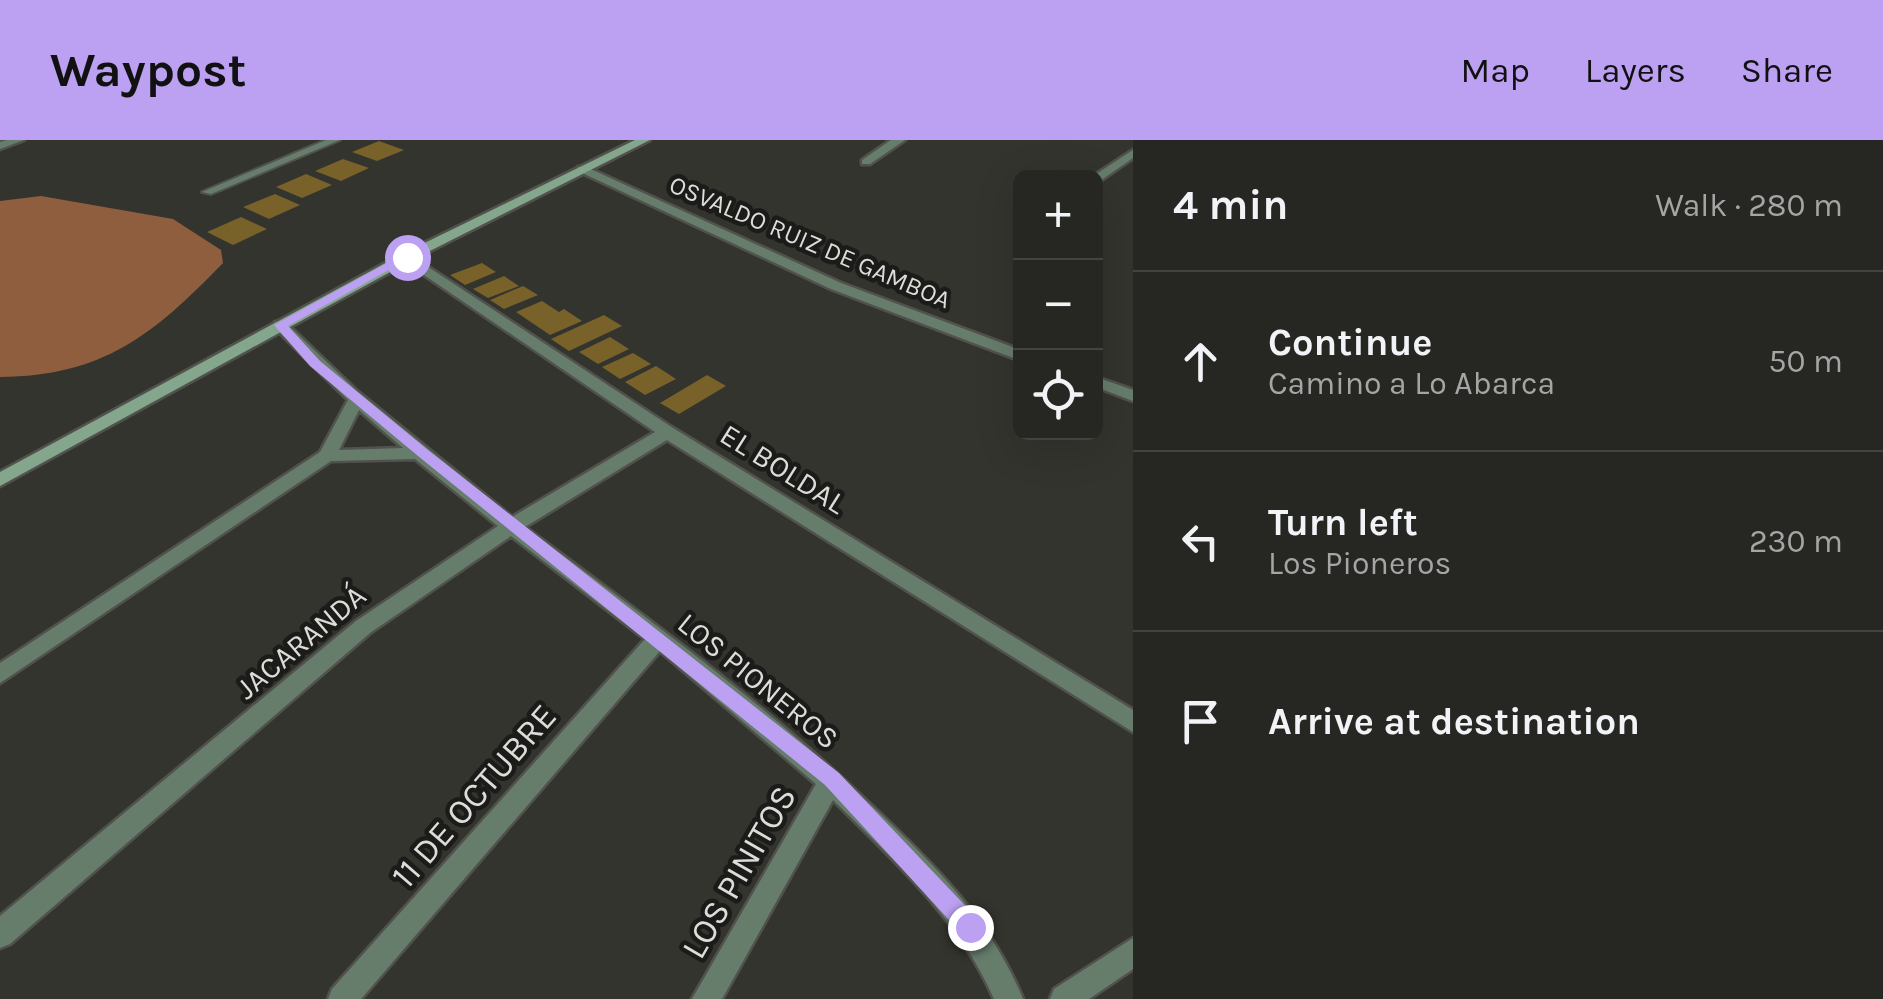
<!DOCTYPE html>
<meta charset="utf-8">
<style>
body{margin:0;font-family:Karla,sans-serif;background:#2e2f2a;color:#f1f3f6}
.controls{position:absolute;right:30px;top:30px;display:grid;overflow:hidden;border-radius:15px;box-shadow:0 10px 40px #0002}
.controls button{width:90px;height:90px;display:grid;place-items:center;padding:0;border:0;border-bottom:2px solid #424440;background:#262722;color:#f1f3f6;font:50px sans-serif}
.stop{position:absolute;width:30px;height:30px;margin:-22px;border:8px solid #bca0f2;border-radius:50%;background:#fff}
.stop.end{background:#bca0f2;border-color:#fff;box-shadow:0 2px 10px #0008}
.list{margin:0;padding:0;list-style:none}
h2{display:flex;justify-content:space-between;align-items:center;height:130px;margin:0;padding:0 40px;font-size:42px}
h2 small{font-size:32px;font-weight:400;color:#a4a5a5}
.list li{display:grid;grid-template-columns:65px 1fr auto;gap:30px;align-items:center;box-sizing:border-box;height:180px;padding:0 40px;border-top:2px solid #424440}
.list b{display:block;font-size:38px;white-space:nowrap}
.list p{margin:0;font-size:32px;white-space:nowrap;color:#a4a5a5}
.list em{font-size:32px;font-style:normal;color:#a4a5a5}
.icon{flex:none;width:55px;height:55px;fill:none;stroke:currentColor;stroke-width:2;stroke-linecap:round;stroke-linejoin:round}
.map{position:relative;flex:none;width:1133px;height:859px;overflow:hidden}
header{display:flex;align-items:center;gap:60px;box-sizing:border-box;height:140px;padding:0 50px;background:#bca0f2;color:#111}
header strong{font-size:48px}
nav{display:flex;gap:55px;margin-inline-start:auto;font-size:35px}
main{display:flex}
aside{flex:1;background:#262722}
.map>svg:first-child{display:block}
.forest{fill:#8f5e3e}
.building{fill:#79612a}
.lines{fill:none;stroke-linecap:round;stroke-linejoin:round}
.service-casing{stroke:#51524d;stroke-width:4}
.minor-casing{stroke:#51524d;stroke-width:5}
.secondary-casing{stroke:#51524d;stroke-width:5}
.service{fill:#677d6c;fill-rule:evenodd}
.minor{fill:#677d6c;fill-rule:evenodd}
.secondary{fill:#84a68c;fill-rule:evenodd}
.route{fill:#bca0f2}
.labels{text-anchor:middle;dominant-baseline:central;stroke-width:9;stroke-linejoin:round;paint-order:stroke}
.far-street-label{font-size:25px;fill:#dcddd9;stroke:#1b1b19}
.street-label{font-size:30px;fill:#dcddd9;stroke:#1b1b19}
.near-street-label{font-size:35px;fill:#dcddd9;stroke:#1b1b19}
</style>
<header>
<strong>Waypost</strong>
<nav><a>Map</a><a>Layers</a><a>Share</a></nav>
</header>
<main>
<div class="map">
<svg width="1133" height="859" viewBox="0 0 1133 859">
<rect width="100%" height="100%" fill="#33342e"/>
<path class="forest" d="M41 56 173 79 221 110 223 123C154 194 104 236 0 237V61Z"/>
<path class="building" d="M379 1 404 10 377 21 352 12Z
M343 19 369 28 341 41 315 31Z
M306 34 332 45 302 58 276 47Z
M275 54 300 65 269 79 243 67Z
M241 77 267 89 233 105 207 92Z
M482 123 496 132 465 145 450 135Z
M504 136 519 146 488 158 473 149Z
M523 146 538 155 504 169 490 160Z
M542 161 559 172 564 169 582 181 550 195 516 172Z
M604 175 622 186 569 211 551 199Z
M610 197 629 209 598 224 579 212Z
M633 213 651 224 620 239 602 227Z
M656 226 676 239 645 255 625 242Z
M707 235 726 246 679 274 660 263Z"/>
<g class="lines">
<g class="service-casing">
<path id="service" d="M326 0H340L211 54 202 52Z"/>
</g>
<g class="minor-casing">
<path id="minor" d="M7 0H24L0 9V2Z
M891 0H905L870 24H862V20Z
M1133 10V18L1100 41 1090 38Z
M578 27H586L841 143 1021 210V221L831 149 578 31Z
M407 113 673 288 1133 570V592L667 300 525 387C643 475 764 563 869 663 931 721 991 780 1023 859H994C960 780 893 719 833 660L722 859H692L816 644 660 511 361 859H328L332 849 645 499 511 396 370 493 10 804 0 808V776L356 481 498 386 415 319 331 321 0 543V523L320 312 348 260 275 188V182H285L357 251 512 377 655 292 402 120 400 117ZM359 270 403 308 339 310Z
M1096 237 1133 250V261L1096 247Z
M1133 798V829L1089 859H1050L1054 849Z"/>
</g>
<g class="secondary-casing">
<path id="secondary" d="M635 0H650L412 120 0 346V332L402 114Z"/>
</g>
<use href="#service" class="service"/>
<use href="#minor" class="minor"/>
<use href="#secondary" class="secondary"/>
</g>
<path class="route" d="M403 114 412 117 288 186 320 221 428 310 839 633 978 779 981 787 978 794 970 798 962 794 825 645 418 316 310 226 274 185Z"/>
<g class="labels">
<g class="far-street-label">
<text transform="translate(810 102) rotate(23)">OSVALDO RUIZ DE GAMBOA</text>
</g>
<g class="street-label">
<text transform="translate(783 329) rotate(32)">EL BOLDAL</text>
<text transform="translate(301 502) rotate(-40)">JACARANDÁ</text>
<text transform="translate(758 541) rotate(39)">LOS PIONEROS</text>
</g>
<g class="near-street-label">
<text transform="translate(474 656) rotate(-49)">11 DE OCTUBRE</text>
<text transform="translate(739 732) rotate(-60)">LOS PINITOS</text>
</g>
</g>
</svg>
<div class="controls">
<button>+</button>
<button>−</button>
<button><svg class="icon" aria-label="locate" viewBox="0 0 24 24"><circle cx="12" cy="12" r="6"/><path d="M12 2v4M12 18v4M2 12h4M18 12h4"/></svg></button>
</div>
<div class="stop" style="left:407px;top:117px"></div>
<div class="stop end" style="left:970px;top:787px"></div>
</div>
<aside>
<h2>4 min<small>Walk · 280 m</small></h2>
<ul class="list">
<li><svg class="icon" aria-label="ahead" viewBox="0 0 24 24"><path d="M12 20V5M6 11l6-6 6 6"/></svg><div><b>Continue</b><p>Camino a Lo Abarca</p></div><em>50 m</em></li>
<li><svg class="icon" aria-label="left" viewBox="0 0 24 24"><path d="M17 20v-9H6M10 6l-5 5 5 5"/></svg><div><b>Turn left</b><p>Los Pioneros</p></div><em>230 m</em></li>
<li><svg class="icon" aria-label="arrive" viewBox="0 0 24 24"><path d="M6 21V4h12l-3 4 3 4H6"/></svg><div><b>Arrive at destination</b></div></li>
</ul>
</aside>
</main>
